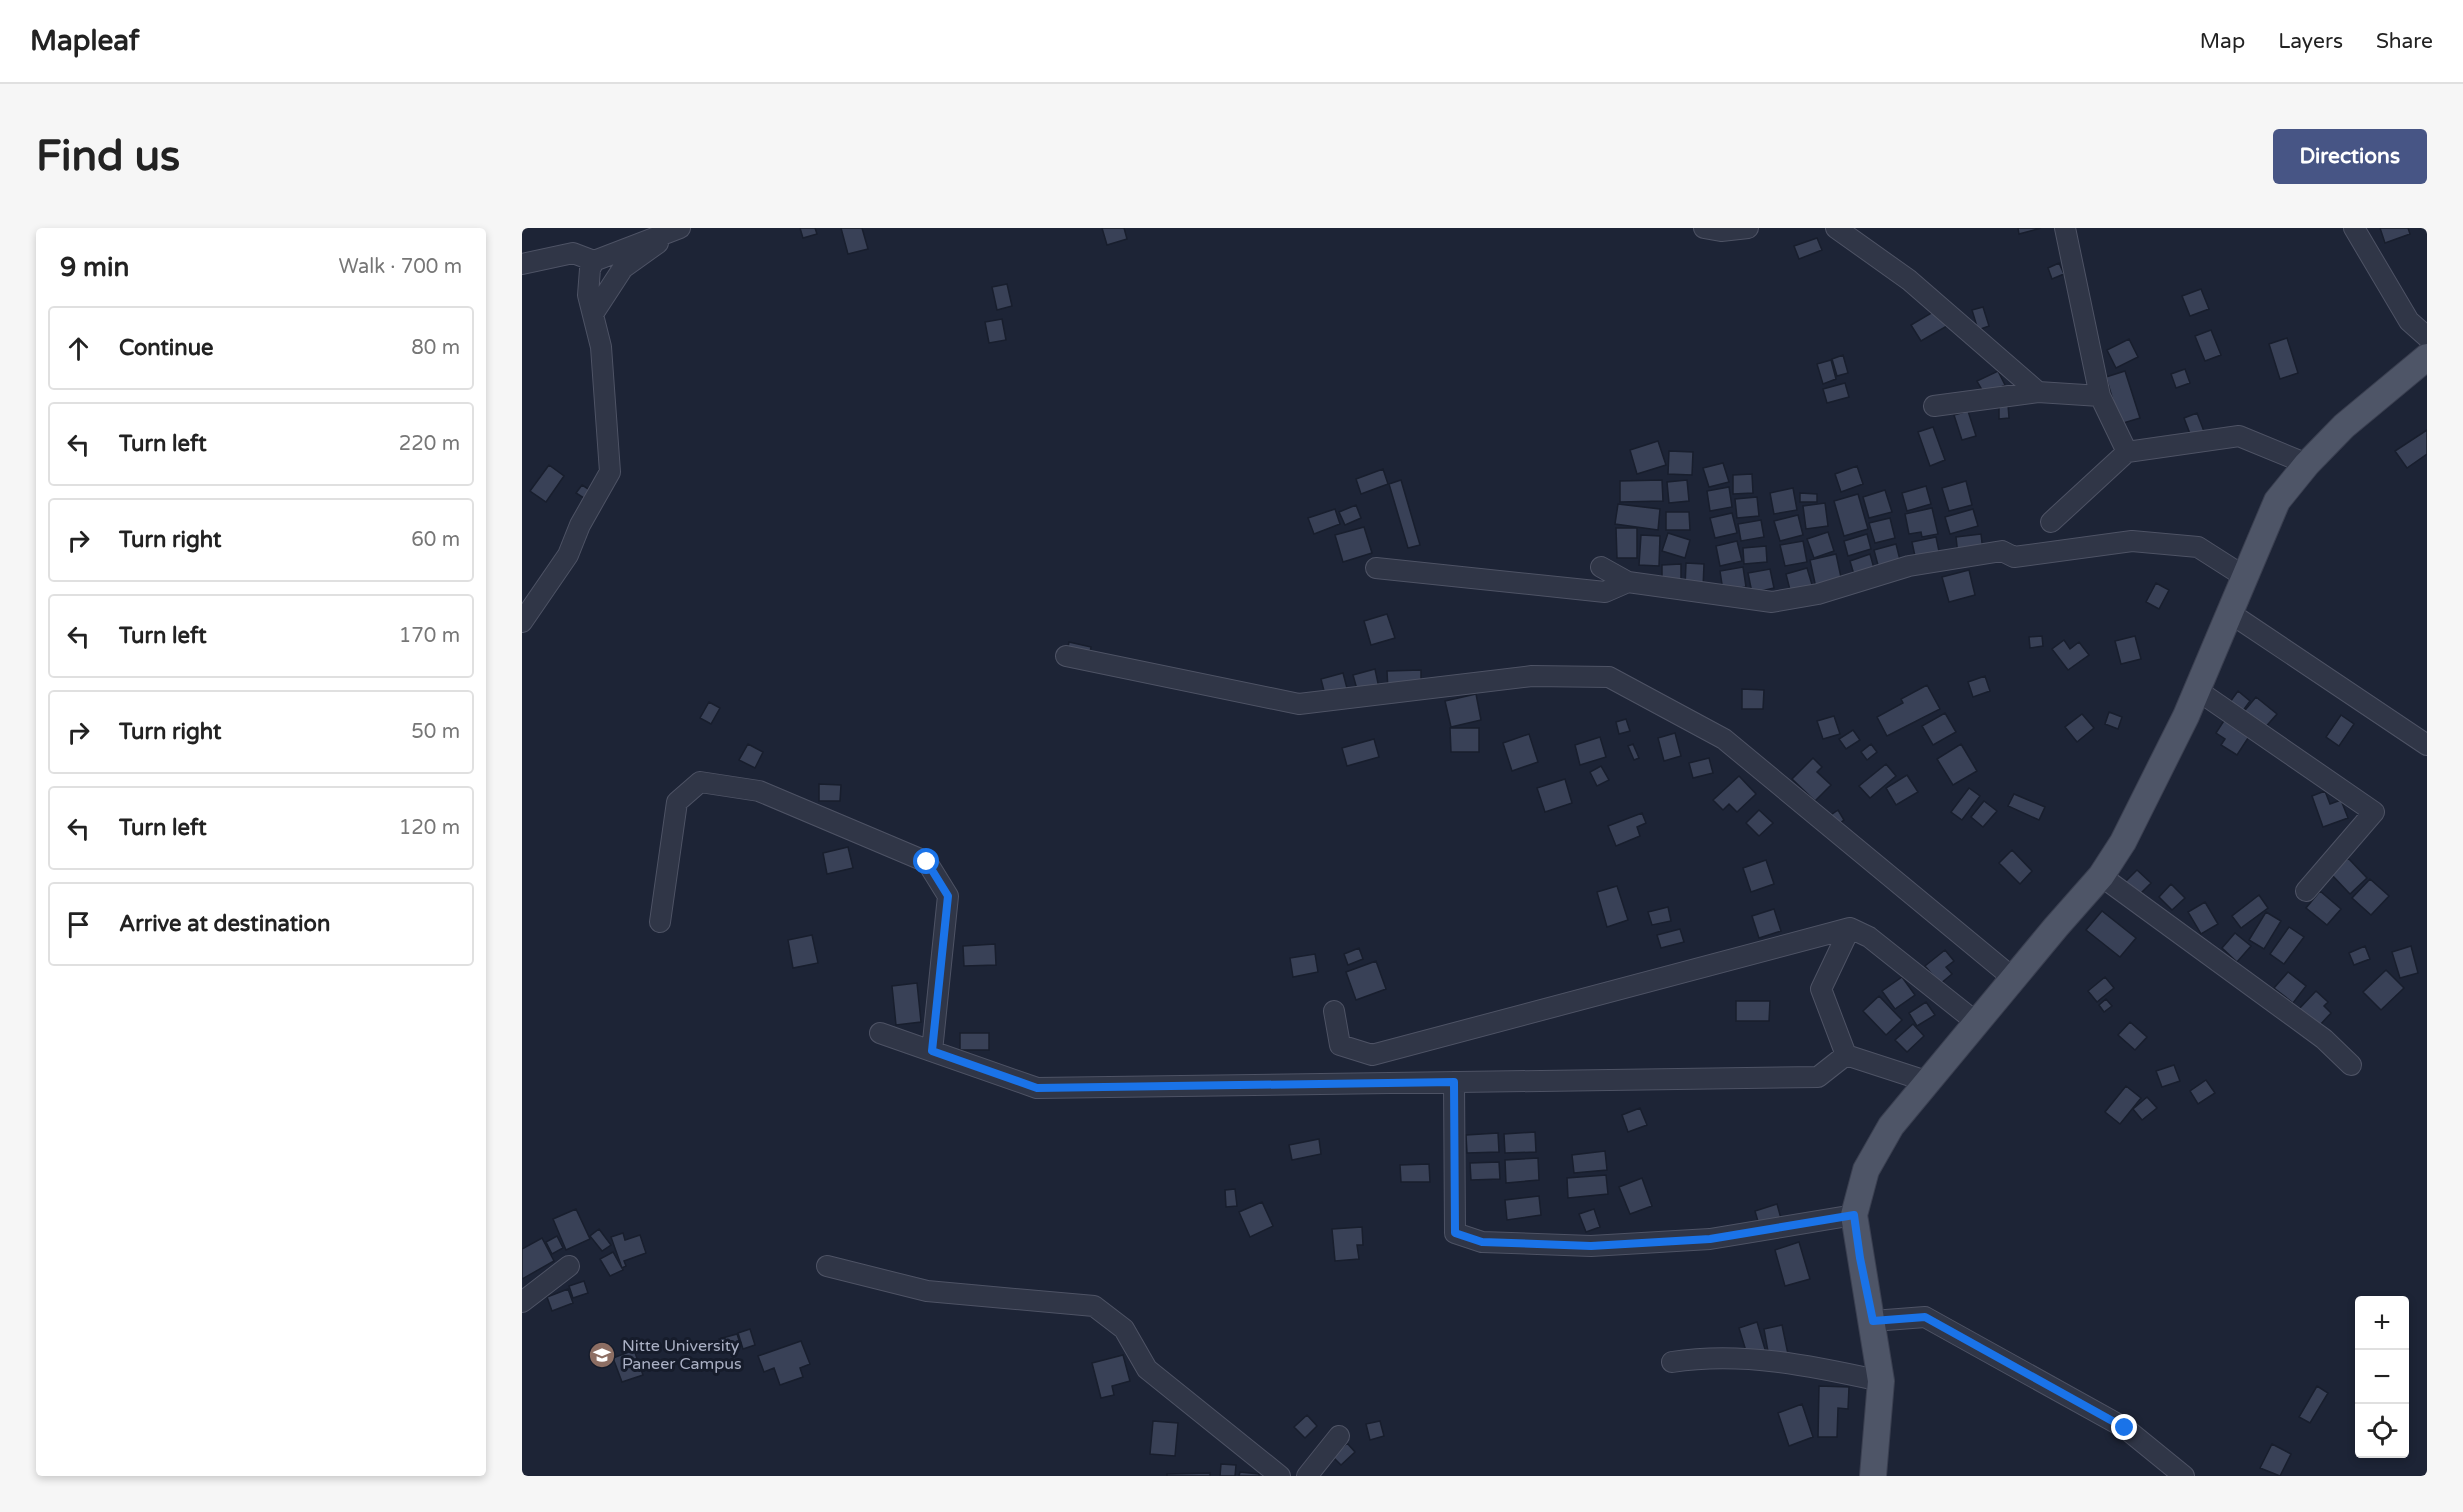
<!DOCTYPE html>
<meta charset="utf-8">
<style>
body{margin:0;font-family:"Varela Round",sans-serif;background:#f6f6f6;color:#222}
.controls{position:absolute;right:18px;bottom:18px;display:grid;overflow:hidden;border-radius:6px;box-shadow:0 3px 9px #0003}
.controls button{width:54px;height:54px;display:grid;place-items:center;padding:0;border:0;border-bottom:2px solid #e0e0e0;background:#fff;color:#222;font:30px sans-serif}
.stop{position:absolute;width:18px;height:18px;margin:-14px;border:4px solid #1a73e8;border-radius:50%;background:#fff}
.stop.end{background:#1a73e8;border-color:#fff;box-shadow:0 2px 6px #0008}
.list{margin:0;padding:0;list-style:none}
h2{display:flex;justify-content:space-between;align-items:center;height:78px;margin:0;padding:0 24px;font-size:26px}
h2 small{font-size:20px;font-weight:400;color:#767676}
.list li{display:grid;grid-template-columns:39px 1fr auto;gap:18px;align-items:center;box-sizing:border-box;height:84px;margin:0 12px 12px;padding:0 12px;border:2px solid #e0e0e0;border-radius:6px}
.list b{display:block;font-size:22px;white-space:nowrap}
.list em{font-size:20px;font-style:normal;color:#767676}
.icon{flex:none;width:33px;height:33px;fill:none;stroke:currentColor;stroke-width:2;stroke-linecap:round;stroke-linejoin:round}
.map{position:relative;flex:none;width:1905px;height:1248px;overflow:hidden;border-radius:6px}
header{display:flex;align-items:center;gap:36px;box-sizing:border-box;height:84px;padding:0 30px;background:#fff;border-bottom:2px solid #e0e0e0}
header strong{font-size:28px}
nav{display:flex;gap:33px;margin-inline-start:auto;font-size:21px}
.intro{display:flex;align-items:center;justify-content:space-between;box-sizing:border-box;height:144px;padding:0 36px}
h1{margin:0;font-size:42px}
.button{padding:15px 27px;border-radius:6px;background:#475585;color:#fff;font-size:21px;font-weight:700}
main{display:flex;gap:36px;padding:0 36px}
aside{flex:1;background:#fff;border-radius:6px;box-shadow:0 3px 9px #0003}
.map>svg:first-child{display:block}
.building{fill:#394157;stroke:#181e2d;stroke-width:1.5}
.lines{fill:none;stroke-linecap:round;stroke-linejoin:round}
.minor-casing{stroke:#4e5365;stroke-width:22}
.major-casing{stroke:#3a3f50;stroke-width:28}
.minor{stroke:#303647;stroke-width:20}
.major{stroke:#4e5567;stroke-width:26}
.route{stroke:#1a73e8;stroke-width:8}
.labels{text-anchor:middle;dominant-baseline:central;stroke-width:6;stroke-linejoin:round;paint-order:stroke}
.poi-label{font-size:16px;fill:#aab0c4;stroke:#161c2b;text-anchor:start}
</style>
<header>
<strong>Mapleaf</strong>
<nav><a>Map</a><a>Layers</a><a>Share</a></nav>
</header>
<div class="intro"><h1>Find us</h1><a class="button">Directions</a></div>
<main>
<aside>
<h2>9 min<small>Walk · 700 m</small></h2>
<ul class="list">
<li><svg class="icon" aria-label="ahead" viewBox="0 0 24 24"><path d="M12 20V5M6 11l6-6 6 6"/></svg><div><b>Continue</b></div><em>80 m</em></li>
<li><svg class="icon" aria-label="left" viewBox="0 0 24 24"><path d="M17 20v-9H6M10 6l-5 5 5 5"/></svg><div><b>Turn left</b></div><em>220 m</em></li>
<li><svg class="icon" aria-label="right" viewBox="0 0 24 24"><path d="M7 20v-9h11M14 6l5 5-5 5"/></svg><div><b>Turn right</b></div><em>60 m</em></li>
<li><svg class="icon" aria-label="left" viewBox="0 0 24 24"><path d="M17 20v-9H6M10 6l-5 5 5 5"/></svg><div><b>Turn left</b></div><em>170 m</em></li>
<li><svg class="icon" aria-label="right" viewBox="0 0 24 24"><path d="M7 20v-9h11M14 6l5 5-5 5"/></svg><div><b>Turn right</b></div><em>50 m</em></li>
<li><svg class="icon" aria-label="left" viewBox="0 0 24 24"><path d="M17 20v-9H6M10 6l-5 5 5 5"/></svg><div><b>Turn left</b></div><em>120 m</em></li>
<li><svg class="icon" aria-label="arrive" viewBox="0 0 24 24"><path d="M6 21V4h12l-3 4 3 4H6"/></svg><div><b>Arrive at destination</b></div></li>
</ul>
</aside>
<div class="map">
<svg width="1905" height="1248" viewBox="0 0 1905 1248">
<rect width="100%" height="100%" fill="#1d2436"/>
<path class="building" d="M278 0H293L295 6 281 10Z
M319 0H340L346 21 326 26Z
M580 0H602L605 11 585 17Z
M1496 0H1519L1497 6Z
M1858 0H1886L1888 6 1863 15Z
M1295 10 1300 22 1277 31 1272 18Z
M1537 35 1542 46 1530 51 1526 40Z
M485 56 490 78 475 82 470 59Z
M1679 61 1687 81 1668 88 1660 68Z
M1461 79 1467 98 1456 102 1450 82Z
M1416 81 1425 98 1399 113 1389 97Z
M480 91 484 112 467 115 463 94Z
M1689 102 1699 127 1683 133 1673 108Z
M1765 110 1776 145 1758 151 1747 116Z
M1607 111 1616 129 1594 140 1585 122Z
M1321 127 1326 145 1315 148 1310 131Z
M1309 132 1314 151 1301 156 1295 136Z
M1663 141 1668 155 1654 160 1649 146Z
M1476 143 1483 157 1463 167 1455 153Z
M1603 143 1618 190 1598 196 1584 149Z
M1323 155 1327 169 1305 175 1301 161Z
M1477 177H1486L1487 190 1477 191Z
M1446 183 1454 208 1440 212 1432 187Z
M1675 185 1683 206 1670 211 1662 190Z
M1411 199 1423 232 1408 238 1396 204Z
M1905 202V226L1885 240 1873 223Z
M1136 213 1144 237 1115 246 1108 222Z
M1147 223 1171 224 1170 247 1146 246Z
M1201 235 1207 254 1187 259 1181 240Z
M27 237 42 248 24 274 8 263Z
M1335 238 1341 256 1319 264 1313 246Z
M861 241 866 256 839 266 834 251Z
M1230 246 1231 265 1211 266V247Z
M879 252 898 317 886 320 867 256Z
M1140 252 1141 273 1098 274V253Z
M1165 252 1167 273 1147 275 1145 254Z
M1444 253 1450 277 1427 283 1420 260Z
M60 257 71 264 65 272 54 265Z
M1404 258 1409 276 1385 283 1380 265Z
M1207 259 1210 279 1188 283 1185 263Z
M1271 260 1275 282 1252 286 1248 265Z
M1363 262 1370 284 1347 290 1341 269Z
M1278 265 1295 266V274H1278Z
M1336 266 1346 301 1322 308 1312 273Z
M1235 269 1237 288 1215 290 1213 271Z
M1303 275 1306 298 1284 301 1281 278Z
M1096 276 1138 281 1136 302 1093 296Z
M834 277 839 290 823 297 817 284Z
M1410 280 1416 306 1400 309 1399 304 1387 306 1383 286Z
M813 281 818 296 792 306 786 290Z
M1451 281 1456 298 1428 306 1423 289Z
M1144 284H1167L1168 302H1144Z
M1210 285 1215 305 1193 310 1188 290Z
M1276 287 1281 307 1258 313 1252 293Z
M1368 290 1373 310 1353 315 1347 295Z
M1239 292 1242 309 1219 313 1216 296Z
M842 299 850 325 821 334 813 307Z
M1094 300H1115V330H1095Z
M1306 304 1312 323 1292 330 1285 311Z
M1146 305 1168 312 1163 330 1140 323Z
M1345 306 1349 321 1326 328 1322 313Z
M1459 306 1461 324 1436 327 1434 309Z
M1119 307 1138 308 1137 338 1117 337Z
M1414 309 1418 328 1394 333 1390 314Z
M1215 313 1220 333 1198 338 1194 318Z
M1281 313 1285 334 1263 338 1258 317Z
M1374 316 1379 336 1357 341 1352 322Z
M1244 318 1245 334 1222 336 1221 320Z
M1314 326 1320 354 1294 360 1288 332Z
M1348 326 1353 344 1333 350 1328 333Z
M1164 335 1182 336 1181 360 1163 359Z
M1159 336V354L1140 355V337Z
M1221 339 1224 359 1201 363 1198 343Z
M1285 340 1291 360 1269 366 1264 346Z
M1248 341 1252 360 1230 365 1226 345Z
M1447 342 1453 367 1427 374 1420 349Z
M1634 355 1647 362 1637 381 1624 374Z
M865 386 873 410 849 417 842 393Z
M1520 408 1521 418 1508 420 1507 409Z
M1613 408 1619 431 1599 436 1593 413Z
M1542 412 1548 421 1557 414 1567 427 1546 442 1530 421Z
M547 414 569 419 565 440 543 435Z
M853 441 857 460 836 465 831 447Z
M899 442V462H866L865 443Z
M821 445 826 464 804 471 799 451Z
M1463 448 1468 463 1451 469 1446 454Z
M1405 457 1418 481 1365 508 1355 489 1381 475 1379 471Z
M1220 461 1242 462 1241 481H1220Z
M1716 463 1728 473 1720 484 1708 474Z
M954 466 959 492 929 499 923 473Z
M1734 469 1755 486 1740 503 1719 487Z
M187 474 198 480 189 496 178 490Z
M1587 484 1600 489 1596 501 1583 496Z
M1423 485 1434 504 1411 517 1400 498Z
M1560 486 1572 500 1555 514 1543 499Z
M1819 487 1832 496 1817 518 1804 509Z
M1312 488 1318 506 1301 511 1295 493Z
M1104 491 1108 503 1097 506 1094 494Z
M1703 491 1728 507 1715 527 1699 517 1703 511 1694 505Z
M928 500H957V524H929Z
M1331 502 1338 512 1324 521 1317 511Z
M1153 505 1159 528 1142 533 1136 510Z
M1007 506 1016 534 990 543 981 515Z
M1078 509 1084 529 1058 537 1053 517Z
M852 511 857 529 825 538 820 520Z
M226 516 241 524 233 540 217 532Z
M1111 516 1117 530 1112 532 1106 518Z
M1349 516 1355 524 1345 532 1339 524Z
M1439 516 1455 543 1431 557 1415 531Z
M1187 530 1191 545 1171 550 1167 535Z
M1291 530 1300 539 1295 544 1309 557 1293 573 1270 551Z
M1364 536 1374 548 1348 570 1337 558Z
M1079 538 1087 552 1075 558 1068 544Z
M1385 547 1396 564 1374 577 1364 560Z
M1217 548 1234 566 1215 584 1207 576 1201 582 1191 572Z
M1043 551 1050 575 1023 584 1015 560Z
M297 556 319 557 318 573H297Z
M1447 560 1458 568 1440 592 1429 584Z
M1803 563 1808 576 1819 572 1826 590 1801 599 1790 568Z
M1492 566 1523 579 1517 592 1486 578Z
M1462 573 1475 583 1461 599 1449 589Z
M1237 582 1251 595 1237 608 1224 595Z
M1316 582 1322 592 1310 601 1303 591Z
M1120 585 1124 595 1115 599 1118 608 1094 618 1086 598Z
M326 619 331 640 305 646 301 625Z
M1490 622 1510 643 1498 656 1477 635Z
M1826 630 1845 650 1828 666 1809 646Z
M1244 632 1252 656 1229 664 1221 640Z
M1615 642 1629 655 1617 667 1603 654Z
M1848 651 1867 668 1849 687 1830 670Z
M1649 656 1663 670 1650 682 1637 669Z
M1095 658 1106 692 1085 699 1075 664Z
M1798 663 1819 681 1805 697 1784 680Z
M1737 667 1746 680 1719 700 1710 688Z
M1683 674 1696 696 1679 706 1666 684Z
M1146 679 1149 693 1130 697 1126 684Z
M1252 681 1259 703 1237 710 1230 688Z
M1580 683 1614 710 1598 729 1564 702Z
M1744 684 1759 693 1742 721 1727 712Z
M1767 699 1782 709 1762 736 1748 726Z
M1158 701 1162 714 1139 720 1135 707Z
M1713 705 1729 718 1715 734 1700 720Z
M290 707 296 735 271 740 266 712Z
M473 716 474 737 442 738 441 718Z
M1843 718 1848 731 1832 737 1827 725Z
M1889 718 1896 745 1878 750 1870 724Z
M837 720 841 731 826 737 822 726Z
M1423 722 1432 733 1424 739 1430 746 1418 756 1403 738Z
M793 726 796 744 771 749 768 730Z
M854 733 864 761 834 772 824 744Z
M1864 742 1882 760 1859 782 1841 764Z
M1766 744 1784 758 1771 775 1752 760Z
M1380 749 1393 767 1373 781 1360 763Z
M1583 749 1592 760 1575 774 1566 763Z
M395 755 399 794 374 797 370 758Z
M1794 763 1806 774 1802 778 1809 785 1797 798 1777 781Z
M1357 768 1380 792 1364 807 1341 783Z
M1584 771 1590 778 1582 784 1577 777Z
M1214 773H1248L1247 793H1214Z
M1404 774 1413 787 1395 798 1387 785Z
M1608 794 1625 809 1613 822 1596 807Z
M1391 796 1402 808 1385 824 1373 812Z
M438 805H467V822H438Z
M1652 837 1658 853 1640 859 1634 843Z
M1684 852 1693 865 1676 876 1668 863Z
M1604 858 1619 870 1598 896 1583 884Z
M1625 869 1635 880 1620 892 1611 881Z
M1118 880 1125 897 1106 904 1100 887Z
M1013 904 1014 924 983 925 982 906Z
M976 905 977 924 945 925 944 907Z
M797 911 799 926 770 932 767 917Z
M1083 923 1085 942 1052 945 1050 927Z
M1016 930 1017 952 984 955 983 932Z
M977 934 978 951 949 952 948 935Z
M907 936 908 954H879L878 937Z
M1084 947 1086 966 1046 970 1045 950Z
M1120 950 1130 978 1108 986 1097 959Z
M713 961 715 978 704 979 703 962Z
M1017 968 1019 987 985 992 983 972Z
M740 974 751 998 728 1009 717 984Z
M1255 976 1261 998 1239 1004 1233 983Z
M54 981 68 1011 44 1022 31 991Z
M1072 981 1078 999 1064 1004 1057 986Z
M840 999 841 1017H835L837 1031 813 1033 810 1001Z
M77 1001 89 1017 80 1023 68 1008Z
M101 1005 103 1012 118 1007 124 1025 102 1033 104 1038 100 1040 89 1009Z
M35 1008 41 1020 30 1026 24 1014Z
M20 1010 32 1033 0 1051V1021Z
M1277 1014 1288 1051 1263 1058 1253 1022Z
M91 1024 101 1042 88 1048 78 1031Z
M62 1053 66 1065 51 1070 47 1058Z
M46 1061 51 1075 30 1083 25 1069Z
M1235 1094 1245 1128 1227 1133 1217 1100Z
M1260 1097 1267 1131 1248 1135 1242 1101Z
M228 1101 233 1117 221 1121 216 1105Z
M215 1106 218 1115 200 1120 197 1111Z
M279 1113 288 1136 278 1140 281 1149 258 1157 252 1140 242 1144 236 1128Z
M112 1122 121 1147 100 1154 91 1130Z
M601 1127 608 1153 590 1158 592 1167 579 1170 570 1135Z
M1297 1158 1327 1159 1326 1181 1316 1180 1315 1209H1296Z
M1795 1158 1806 1165 1788 1195 1777 1189Z
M1280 1176 1291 1209 1267 1218 1256 1185Z
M785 1187 795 1198 783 1210 772 1199Z
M631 1193 656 1195 653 1228 628 1226Z
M858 1193 862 1208 848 1212 844 1196Z
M825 1215 833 1224 819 1237 811 1229Z
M1750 1216 1769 1226 1758 1248 1738 1240Z
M699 1236 714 1237 713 1248H698Z
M718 1244 737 1246V1248H717Z
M688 1245V1248H645V1246Z"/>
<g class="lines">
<g class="minor-casing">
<path id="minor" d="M1182 0 1199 3 1226 0
M1314 0 1387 52 1516 164 1578 168 1605 224 1717 208 1785 236
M1543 0 1578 168
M1832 0 1887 93 1905 109
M0 36 51 25 72 33
M71 86 101 40 136 15
M1412 178 1516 164
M1529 294 1605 224
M1079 339 1106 354
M854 340 1083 364 1106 354 1250 374 1296 366 1387 338 1480 323 1492 329 1610 313 1676 319 1723 349
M1708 385 1905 517
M0 394 46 327 58 297 88 244 79 119 66 67 68 41 72 33 158 0
M544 428 777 476 1010 448 1087 449 1202 511 1491 750
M1675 462 1852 584 1784 663
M1579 648 1802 811 1829 837
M138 694 155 574 178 554 237 563 405 634 426 668 410 823
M812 783 818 817 850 827 1328 700 1347 709 1454 794
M358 805 515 860 1296 849 1324 827 1404 853
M1324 827 1299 761 1328 700
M932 854 933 1005 960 1014 1069 1018 1188 1011 1332 987
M305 1038 405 1063 572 1078 602 1101 625 1141 758 1248
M0 1074 47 1038
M1351 1093 1403 1089 1603 1200 1662 1248
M1150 1134C1220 1123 1291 1138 1359 1153
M785 1248 817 1208"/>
</g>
<g class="major-casing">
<path id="major" d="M1351 1248 1359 1153 1332 987 1344 942 1369 898 1534 699 1579 648 1601 614 1664 488 1755 273 1785 236 1822 198 1905 129"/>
</g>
<use href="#minor" class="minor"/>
<use href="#major" class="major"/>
</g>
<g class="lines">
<path class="route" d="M405 634 426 668 410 823 515 860 932 854 933 1005 960 1014 1069 1018 1188 1011 1332 987 1338 1030 1351 1093 1403 1089 1603 1200"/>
</g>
<defs>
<g id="university-disc" transform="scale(1.35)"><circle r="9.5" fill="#8d6e63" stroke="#161c2b"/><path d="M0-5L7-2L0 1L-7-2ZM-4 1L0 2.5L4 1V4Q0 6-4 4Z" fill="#fff"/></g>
</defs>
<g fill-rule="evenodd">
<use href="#university-disc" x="80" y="1127"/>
</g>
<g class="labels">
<g class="poi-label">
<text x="100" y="1118">Nitte University<tspan x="100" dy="18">Paneer Campus</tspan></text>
</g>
</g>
</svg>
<div class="controls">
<button>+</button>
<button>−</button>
<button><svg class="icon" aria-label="locate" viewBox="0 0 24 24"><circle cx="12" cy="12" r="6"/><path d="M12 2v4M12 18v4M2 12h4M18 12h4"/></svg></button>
</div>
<div class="stop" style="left:405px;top:634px"></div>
<div class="stop end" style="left:1603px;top:1200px"></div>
</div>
</main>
